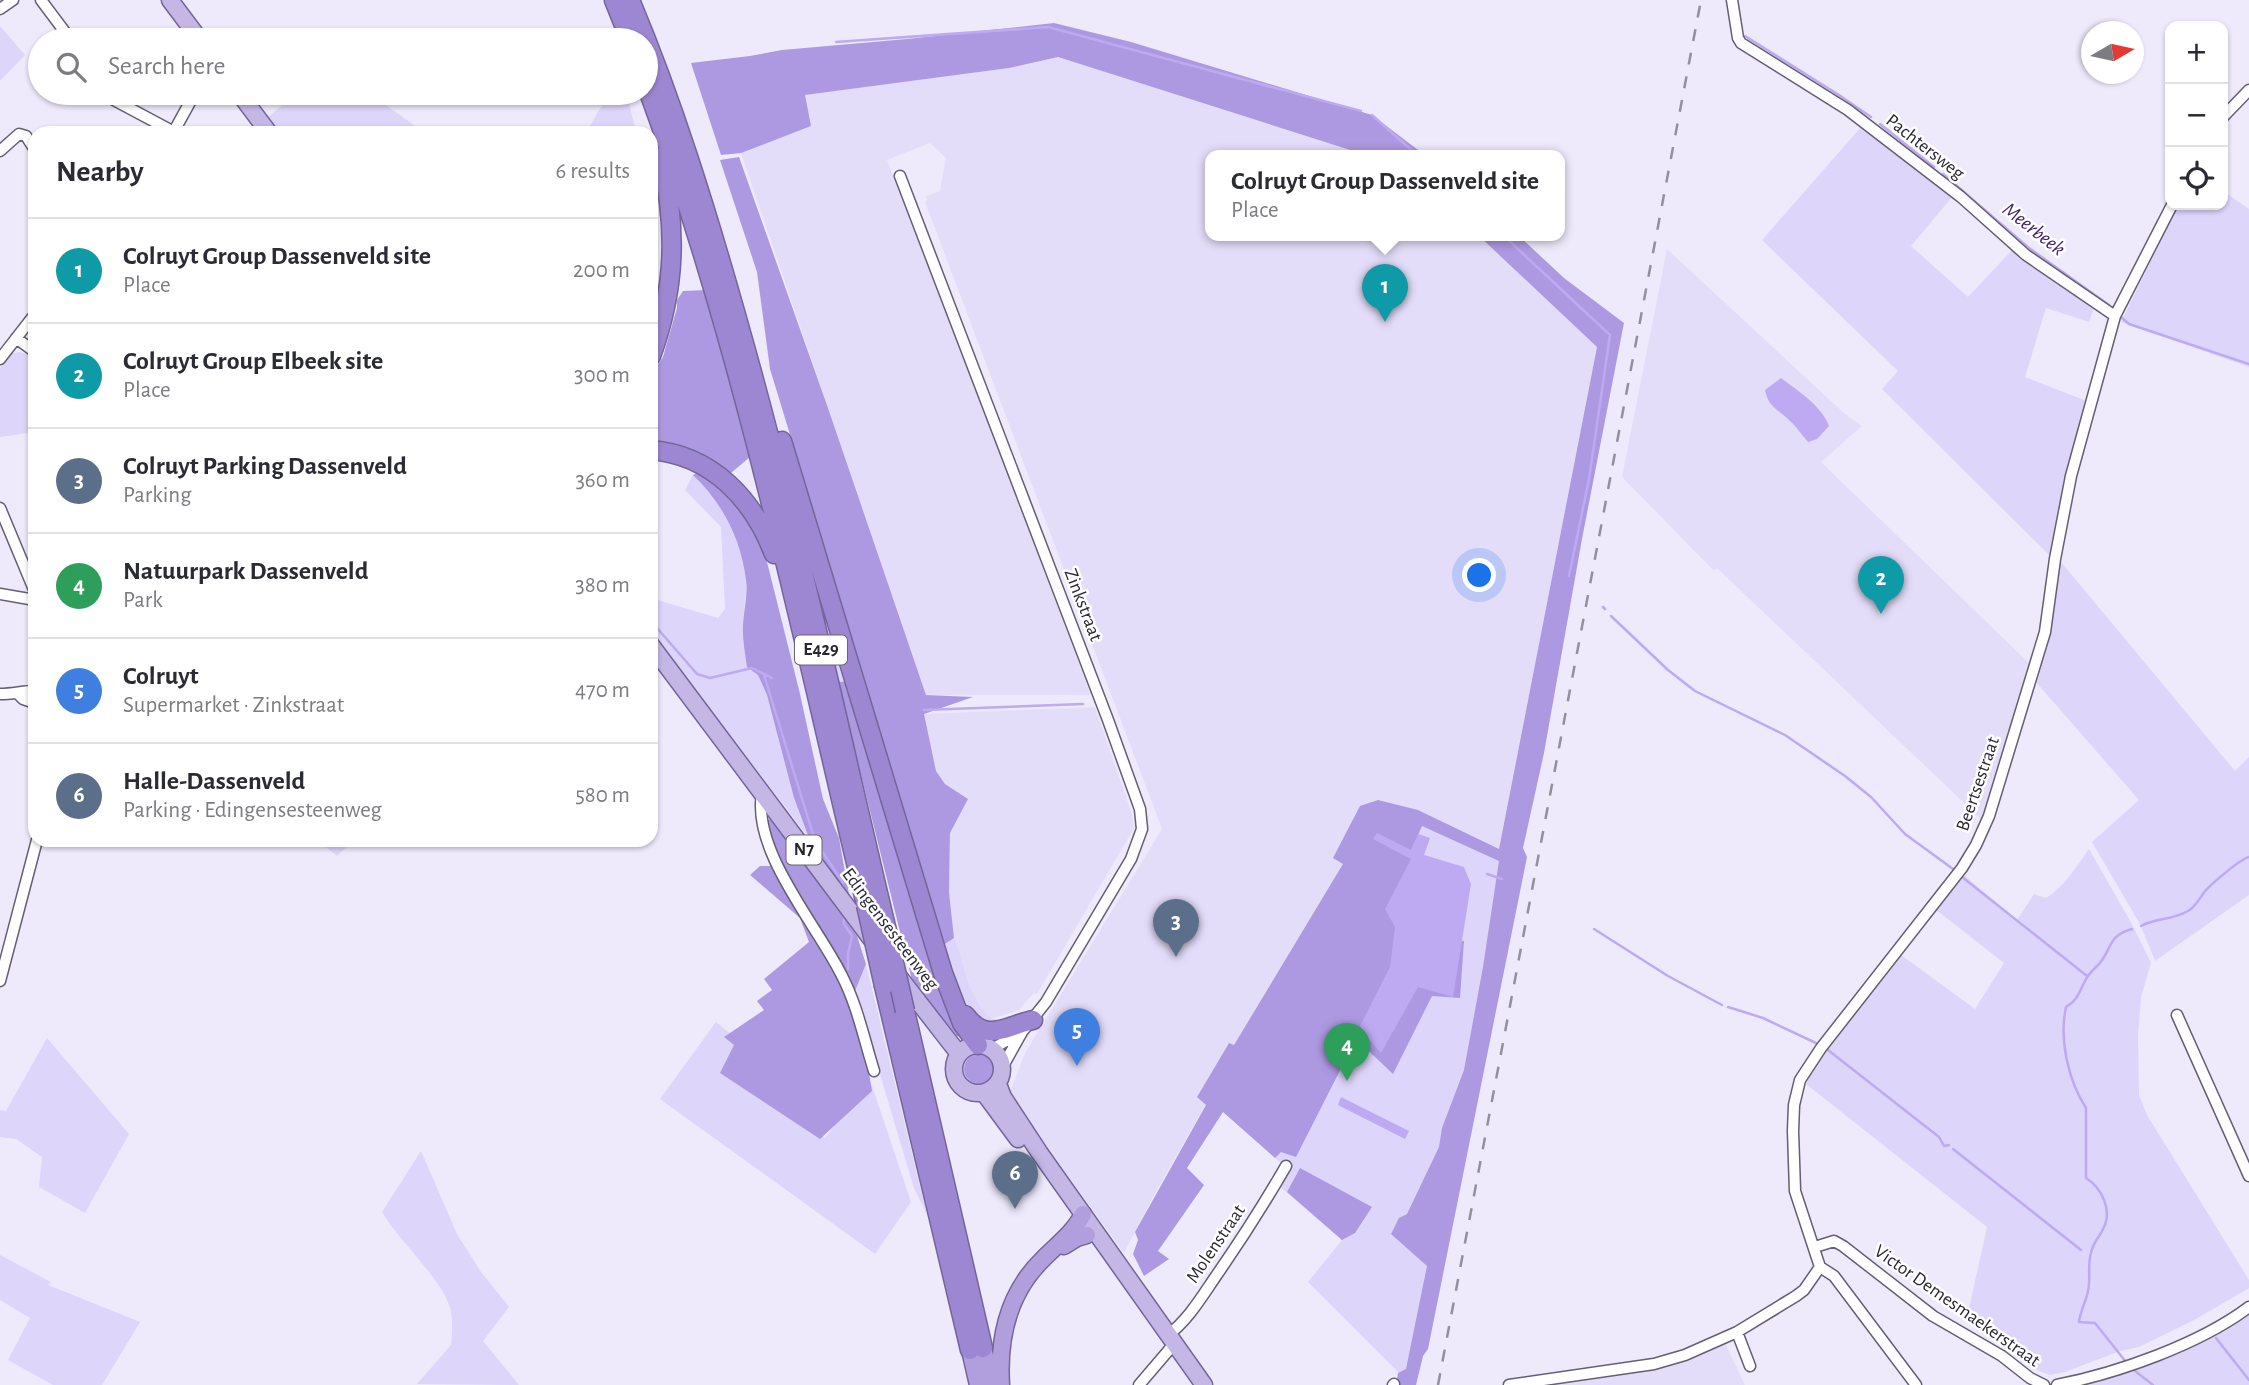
<!DOCTYPE html>
<meta charset="utf-8">
<style>
body{margin:0;font-family:"Alegreya Sans",sans-serif;background:#f2f2f3;color:#2b2b33}
.controls{position:absolute;right:21px;top:21px;display:grid;overflow:hidden;border-radius:14px;box-shadow:0 2px 5px #0004}
.controls button{width:63px;height:63px;display:grid;place-items:center;padding:0;border:0;border-bottom:2px solid #e1e1e2;background:#fff;color:#2b2b33;font:35px sans-serif}
.compass{position:absolute;left:2081px;top:21px;width:63px;height:63px;border-radius:50%;background:#fff;box-shadow:0 2px 5px #0004;rotate:81deg}
.you{position:absolute;left:1480px;top:576px;width:24px;height:24px;margin:-18px;border:5px solid #fff;border-radius:50%;background:#1a73e8;box-shadow:0 0 0 10px #1a73e833}
.badge{display:grid;place-items:center;width:46px;height:46px;border-radius:50%;background:#0f766e;color:#fff;font-size:23px;font-weight:700}
.pin{position:absolute;translate:-50% -58px;filter:drop-shadow(0 2px 4px #0008)}
.pin::after{content:'';position:absolute;top:37px;width:24px;height:21px;background:inherit;clip-path:polygon(0 0,100% 0,50% 100%)}
.popup{position:absolute;left:1205px;top:150px;width:360px;height:91px;box-sizing:border-box;display:grid;place-content:center;border-radius:14px;background:#fff;filter:drop-shadow(0 2px 5px #0005);font-size:23px;white-space:nowrap;color:#7c7c81}
.popup b{font-size:26px;color:#2b2b33}
.popup::after{content:'';position:absolute;left:50%;top:100%;margin-left:-14px;border:14px solid transparent;border-top-color:#fff}
.list{margin:0;padding:0;list-style:none}
h2{display:flex;justify-content:space-between;align-items:center;height:91px;margin:0;padding:0 28px;font-size:30px}
h2 small{font-size:23px;font-weight:400;color:#7c7c81}
.list li{display:grid;grid-template-columns:46px 1fr auto;gap:21px;align-items:center;box-sizing:border-box;height:105px;padding:0 28px;border-top:2px solid #e1e1e2}
.list b{display:block;font-size:26px;white-space:nowrap}
.list p{margin:0;font-size:23px;white-space:nowrap;color:#7c7c81}
.list em{font-size:23px;font-style:normal;color:#7c7c81}
.icon{flex:none;width:38px;height:38px;fill:none;stroke:currentColor;stroke-width:2;stroke-linecap:round;stroke-linejoin:round}
.map{position:relative;flex:none;width:2249px;height:1385px;overflow:hidden}
.search{position:absolute;background:#fff;box-shadow:0 2px 5px #0004;left:28px;top:28px;width:630px;height:77px;display:flex;align-items:center;gap:18px;box-sizing:border-box;padding:0 24px;border-radius:38px;color:#7c7c81;font-size:26px}
.panel{position:absolute;background:#fff;box-shadow:0 2px 5px #0004;left:28px;top:126px;width:630px;height:721px;border-radius:21px}
.map>svg:first-child{display:block}
.built{fill:#e4ddfa}
.green{fill:#ded5fa}
.forest{fill:#ad99e1}
.water{fill:#bea9f3}
.lines{fill:none;stroke-linecap:round;stroke-linejoin:round}
.stream{stroke:#bea9f3;stroke-width:2.5}
.minor-casing{stroke:#645f72;stroke-width:13}
.primary-casing{stroke:#74659a;stroke-width:19}
.trunk-casing{stroke:#74659a;stroke-width:19}
.motorway-casing{stroke:#74659a;stroke-width:21}
.minor{stroke:#fff;stroke-width:10}
.primary{stroke:#c4b7e5;stroke-width:16}
.trunk{stroke:#b09fdc;stroke-width:16}
.motorway{stroke:#9d87d3;stroke-width:18}
.rail{stroke:#938f9d;stroke-width:2.5;stroke-dasharray:12 12;stroke-linecap:butt}
.motorway-bridge-casing{stroke:#74659a;stroke-width:21;stroke-linecap:butt}
.motorway-bridge{stroke:#9d87d3;stroke-width:18}
.labels{text-anchor:middle;dominant-baseline:central;stroke-width:5;stroke-linejoin:round;paint-order:stroke}
.shield{fill:#fff;stroke:#68676d;stroke-width:2}
.shield-label{font-size:18px;font-weight:bold;fill:#28262f}
.street-label{font-size:19px;fill:#28262f;stroke:#fff}
.water-label{font-size:21px;font-style:italic;fill:#412074;stroke:#fff}
</style>
<div class="map">
<svg width="2249" height="1385" viewBox="0 0 2249 1385">
<rect width="100%" height="100%" fill="#eeeafc"/>
<path class="built" d="M1058 57 1369 156H1210V236H1479L1597 347 1499 849 1418 810 1378 800 1333 858 1344 864 1234 1045 1228 1044 1197 1097 1206 1104 1155 1193 1124 1253 1009 1095 1025 1053 1162 829 925 202 927 201 926 196 940 191 946 158 930 143 887 160 1091 695H926L741 153 810 126 804 95 1009 68Z
M1667 249 1845 414 1862 426 1821 462 2030 664 1982 820 1718 569 1713 570 1622 477Z
M1095 707 1132 814 1134 828 1037 994 1034 993 1019 1010 992 1019 982 1010 975 1000 954 938 949 892 950 833 967 800 945 784 936 771 923 714Z
M1725 1343 1745 1385H1548L1666 1366Z"/>
<path class="green" d="M0 26 25 55 0 81Z
M297 93H369L425 133H340L330 126 323 133H310L305 128 298 133H279L268 117Z
M609 93H627L636 133H586Z
M1862 126 1953 196 1911 246 1968 297 2014 248 2094 308 2089 322 2046 308 2025 377 2089 402 2061 503 2051 557 1882 389 1898 371 1762 240Z
M2223 191 2249 209V367L2121 322 2178 205H2223Z
M19 352 30 355 35 361V432L0 437V368L11 354Z
M693 475C723 504 745 543 746 585 746 599 744 610 743 624 742 637 745 653 747 667L758 675 767 695 794 798 809 838 651 632V598L718 618 725 609 721 527 685 490Z
M795 507 849 681 838 682Z
M2061 562 2235 771 2249 757V895L2155 961 2141 926 2092 842 2139 800 2035 681Z
M1378 800 1418 810 1499 849 1501 893 1408 1382 1308 1282 1342 1240 1278 1185 1282 1164 1223 1111 1349 866 1333 858 1360 806Z
M317 840H354L337 856Z
M2089 849 2133 926 2151 963 2141 997 2138 1037 2139 1095 2147 1115 2249 1280V1288L2196 1319 2139 1347 2120 1351 2065 1372 2050 1375 2039 1371 2015 1349 1972 1323 1966 1322 1987 1227 1806 1084 1812 1068 1901 955 1975 1009 2004 963 1935 909 1965 876 2017 920 2034 894 2046 898C2064 887 2077 866 2089 849Z
M954 938C966 966 968 999 992 1019H998L986 1026 962 1003 943 946Z
M866 964 927 1215 914 1188 855 991Z
M716 1022 742 1043 727 1070 825 1138 870 1080 911 1202 875 1254 660 1099Z
M47 1038 129 1134 85 1213 39 1187 42 1157 16 1139 0 1137V1110L6 1111Z
M421 1151 457 1234 481 1272 509 1307 483 1341 519 1385 417 1384 451 1345C452 1334 453 1323 451 1312 446 1282 399 1242 382 1212Z
M0 1255 51 1282 48 1285 140 1322 102 1385H53L8 1360 30 1318 0 1300Z
M2249 1312V1385H2076C2137 1366 2196 1348 2249 1312Z"/>
<path class="forest" d="M1054 23 1131 42 1372 115 1426 156H1369L1058 57 1009 68 805 95 811 126 741 153 721 155 691 63 750 56 782 50 907 39Z
M739 157 828 408 926 695 973 697 924 714 936 771 945 784 968 799 950 833 949 892 954 938 945 944 889 777 866 684 770 369 757 272 720 160Z
M1479 236H1519L1564 278 1624 323 1582 539 1544 753 1523 848 1527 857 1428 1349 1423 1356 1416 1385H1396L1398 1373 1406 1369 1427 1266 1391 1234 1399 1218 1407 1214 1439 1147 1442 1128 1464 1070 1483 967 1499 861 1422 826 1411 851 1452 941H1464L1460 998 1432 996 1393 1074 1356 1039 1296 1157 1281 1152 1275 1158 1223 1112 1187 1168 1204 1185 1158 1251 1169 1259 1144 1276 1133 1254 1138 1240 1135 1232 1206 1105 1197 1097 1229 1043 1234 1045 1343 864 1333 858 1360 806 1378 800 1418 810 1499 849 1597 347Z
M706 290 750 457 731 473 676 445H651V375L663 357 677 308V300L683 291Z
M698 472 715 481 743 513 765 554 800 694 823 799 839 838 850 900 809 838 794 798 767 695 758 675 747 667C745 653 742 638 743 624 744 609 748 595 746 580 741 539 723 504 693 475Z
M849 681 966 1037 957 1036 912 980 838 682Z
M771 818 857 936 866 964 855 991 872 1091 820 1139 720 1073 734 1045 724 1037 764 1010 757 1001 772 990 764 979 809 942 800 918 750 875 760 866H771L793 902 767 821Z
M964 1069a15 15 0 1 1 30 0a15 15 0 1 1-30 0Z
M1300 1168 1372 1207 1355 1233 1342 1240 1287 1192Z"/>
<path class="water" d="M1781 378C1797 390 1822 406 1829 426L1817 439 1808 442C1802 435 1796 426 1789 420 1778 410 1768 406 1765 390Z
M1377 833 1411 850 1418 834 1430 838 1424 855 1464 867 1471 884 1453 997 1418 987 1381 1053 1359 1028 1390 967 1395 927 1385 909 1411 859 1373 839Z
M1341 1097 1409 1131 1405 1139 1338 1105Z"/>
<g class="lines">
<path class="stream" d="M1745 36 1839 95 1871 117
M836 42 1048 27 1361 111
M1372 115 1418 156
M1880 124 1934 167
M1943 174 2029 248 2109 305
M1504 236 1610 335 1589 479 1569 576
M2121 317 2129 324 2249 364
M1603 607 1605 609
M1611 616 1668 670 1695 691 1785 735 1845 776 1871 797 1905 834 1953 869
M651 621 697 674 710 678 752 668 772 678
M764 675 815 841 842 881 843 888
M924 710 1083 704
M1487 874 1502 879
M1962 877 2087 976
M844 912V924L852 936 848 954V969
M2141 926C2156 918 2173 920 2188 911 2196 907 2200 897 2206 890 2213 883 2240 859 2249 857
M1594 929 1668 976 1722 1005
M1728 1007 1763 1018 1818 1044
M1828 1050 1939 1137 1944 1146 1949 1145
M1953 1149 2081 1250
M2216 1338 2249 1380
M2126 1362 2095 1323 2079 1322C2080 1311 2086 1302 2088 1291 2091 1279 2087 1266 2091 1253 2093 1242 2099 1238 2103 1229 2113 1211 2102 1188 2086 1178V1108C2068 1080 2059 1039 2066 1007 2078 1000 2079 992 2085 981 2088 974 2094 969 2099 964 2113 948 2107 936 2132 929
M2130 1367 2153 1385"/>
<g class="minor-casing">
<path id="minor" d="M41 0 71 40
M1732 0 1738 38 1741 43 1848 110 1961 197 2026 255 2115 316
M0 9 13 0
M109 93 114 100 174 132
M2223 117 2249 90
M173 133 195 93
M0 151 19 134 26 136 35 150
M900 176 1108 720 1140 809 1142 829 1131 859 1046 1002 1022 1032 1003 1066
M16 338 35 352
M0 359 35 314
M0 508 35 592
M0 594 35 600
M0 694C13 694 23 691 35 691
M18 694 23 699 35 703
M762 794C752 851 816 924 841 974 857 1004 864 1039 874 1071
M0 981 37 840
M2177 1015 2249 1176
M992 1049 1022 1032
M1815 1247 1834 1241 1843 1246 1933 1316 2002 1356 2030 1378 2044 1385
M1737 1332 1750 1366
M1167 1336C1188 1320 1201 1298 1216 1276 1241 1240 1264 1204 1286 1166
M1139 1385 1174 1344
M1393 1385 1394 1384
M1509 1385 1654 1364 1685 1355 1737 1332 1796 1296 1804 1290 1820 1267
M1916 1385 1834 1276 1820 1267 1795 1191 1793 1131 1794 1105 1800 1080 1821 1048 1962 868 1976 845 1989 816 2045 632 2055 559 2071 476 2115 316 2172 205
M2057 1385C2118 1373 2200 1344 2249 1307"/>
</g>
<g class="primary-casing">
<path id="primary" d="M170 0 200 40
M239 93 269 133
M651 645 875 944
M896 973 959 1054
M954 1069a24 24 0 1 1 48 0a24 24 0 1 1-48 0Z
M998 1084 1003 1097 1039 1152 1204 1385
M984 1093 1018 1139"/>
</g>
<g class="trunk-casing">
<path id="trunk" d="M1064 1246 1077 1238 1087 1235
M983 1348 992 1385
M970 1350 978 1385
M1001 1385C998 1337 1008 1293 1043 1259 1057 1245 1075 1231 1083 1214"/>
</g>
<g class="motorway-casing">
<path id="motorway" d="M614 0 630 40
M630 0C673 102 706 209 736 315 794 518 838 725 887 931
M646 84C744 350 800 630 866 905
M651 356C676 287 677 228 661 157
M782 441 943 973 962 1023 978 1045
M651 450C712 455 753 499 774 554
M884 986 970 1350
M905 1011 983 1348
M965 1015C986 1044 1006 1026 1033 1020"/>
</g>
<use href="#minor" class="minor"/>
<use href="#primary" class="primary"/>
<use href="#trunk" class="trunk"/>
<use href="#motorway" class="motorway"/>
<path class="rail" d="M1438 1385 1701 0"/>
<g class="motorway-bridge-casing">
<path id="motorway-bridge" d="M866 905 884 986
M887 931 905 1011"/>
</g>
<use href="#motorway-bridge" class="motorway-bridge"/>
</g>
<g class="labels">
<g class="shield">
<rect x="795" y="635.5" width="52" height="29" rx="5"/>
<rect x="786.5" y="835.5" width="35" height="29" rx="5"/>
</g>
<g class="shield-label">
<text x="821" y="650">E429</text>
<text x="804" y="850">N7</text>
</g>
<g class="street-label">
<text transform="translate(1925 147) rotate(38)">Pachtersweg</text>
<text transform="translate(1083 605) rotate(69)">Zinkstraat</text>
<text transform="translate(1978 784) rotate(-71)">Beertsestraat</text>
<text transform="translate(890 929) rotate(53)">Edingensesteenweg</text>
<text transform="translate(1216 1244) rotate(-56)">Molenstraat</text>
<text transform="translate(1957 1306) rotate(35)">Victor Demesmaekerstraat</text>
</g>
<g class="water-label">
<text transform="translate(2034 229) rotate(38)">Meerbeek</text>
</g>
</g>
</svg>
<div class="controls">
<button>+</button>
<button>−</button>
<button><svg class="icon" aria-label="locate" viewBox="0 0 24 24"><circle cx="12" cy="12" r="6"/><path d="M12 2v4M12 18v4M2 12h4M18 12h4"/></svg></button>
</div>
<svg class="compass" viewBox="-18 -18 36 36"><path d="M0-13l5 13h-10z" fill="#e53935"/><path d="M0 13l5-13h-10z" fill="#7c7c81"/></svg>
<div class="you"></div>
<div class="pin badge" style="left:1385px;top:322px;background:#0f9aa8">1</div>
<div class="popup"><b>Colruyt Group Dassenveld site</b>Place</div>
<div class="pin badge" style="left:1881px;top:614px;background:#0f9aa8">2</div>
<div class="pin badge" style="left:1176px;top:957px;background:#5c6f8a">3</div>
<div class="pin badge" style="left:1347px;top:1081px;background:#2e9e5b">4</div>
<div class="pin badge" style="left:1077px;top:1066px;background:#3f7fe0">5</div>
<div class="pin badge" style="left:1015px;top:1209px;background:#5c6f8a">6</div>
<div class="search"><svg class="icon" aria-label="search" viewBox="0 0 24 24"><circle cx="10" cy="10" r="6"/><path d="M15 15l6 6"/></svg>Search here</div>
<section class="panel">
<h2>Nearby<small>6 results</small></h2>
<ul class="list">
<li><span class="badge" style="background:#0f9aa8">1</span><div><b>Colruyt Group Dassenveld site</b><p>Place</p></div><em>200 m</em></li>
<li><span class="badge" style="background:#0f9aa8">2</span><div><b>Colruyt Group Elbeek site</b><p>Place</p></div><em>300 m</em></li>
<li><span class="badge" style="background:#5c6f8a">3</span><div><b>Colruyt Parking Dassenveld</b><p>Parking</p></div><em>360 m</em></li>
<li><span class="badge" style="background:#2e9e5b">4</span><div><b>Natuurpark Dassenveld</b><p>Park</p></div><em>380 m</em></li>
<li><span class="badge" style="background:#3f7fe0">5</span><div><b>Colruyt</b><p>Supermarket · Zinkstraat</p></div><em>470 m</em></li>
<li><span class="badge" style="background:#5c6f8a">6</span><div><b>Halle-Dassenveld</b><p>Parking · Edingensesteenweg</p></div><em>580 m</em></li>
</ul>
</section>
</div>
